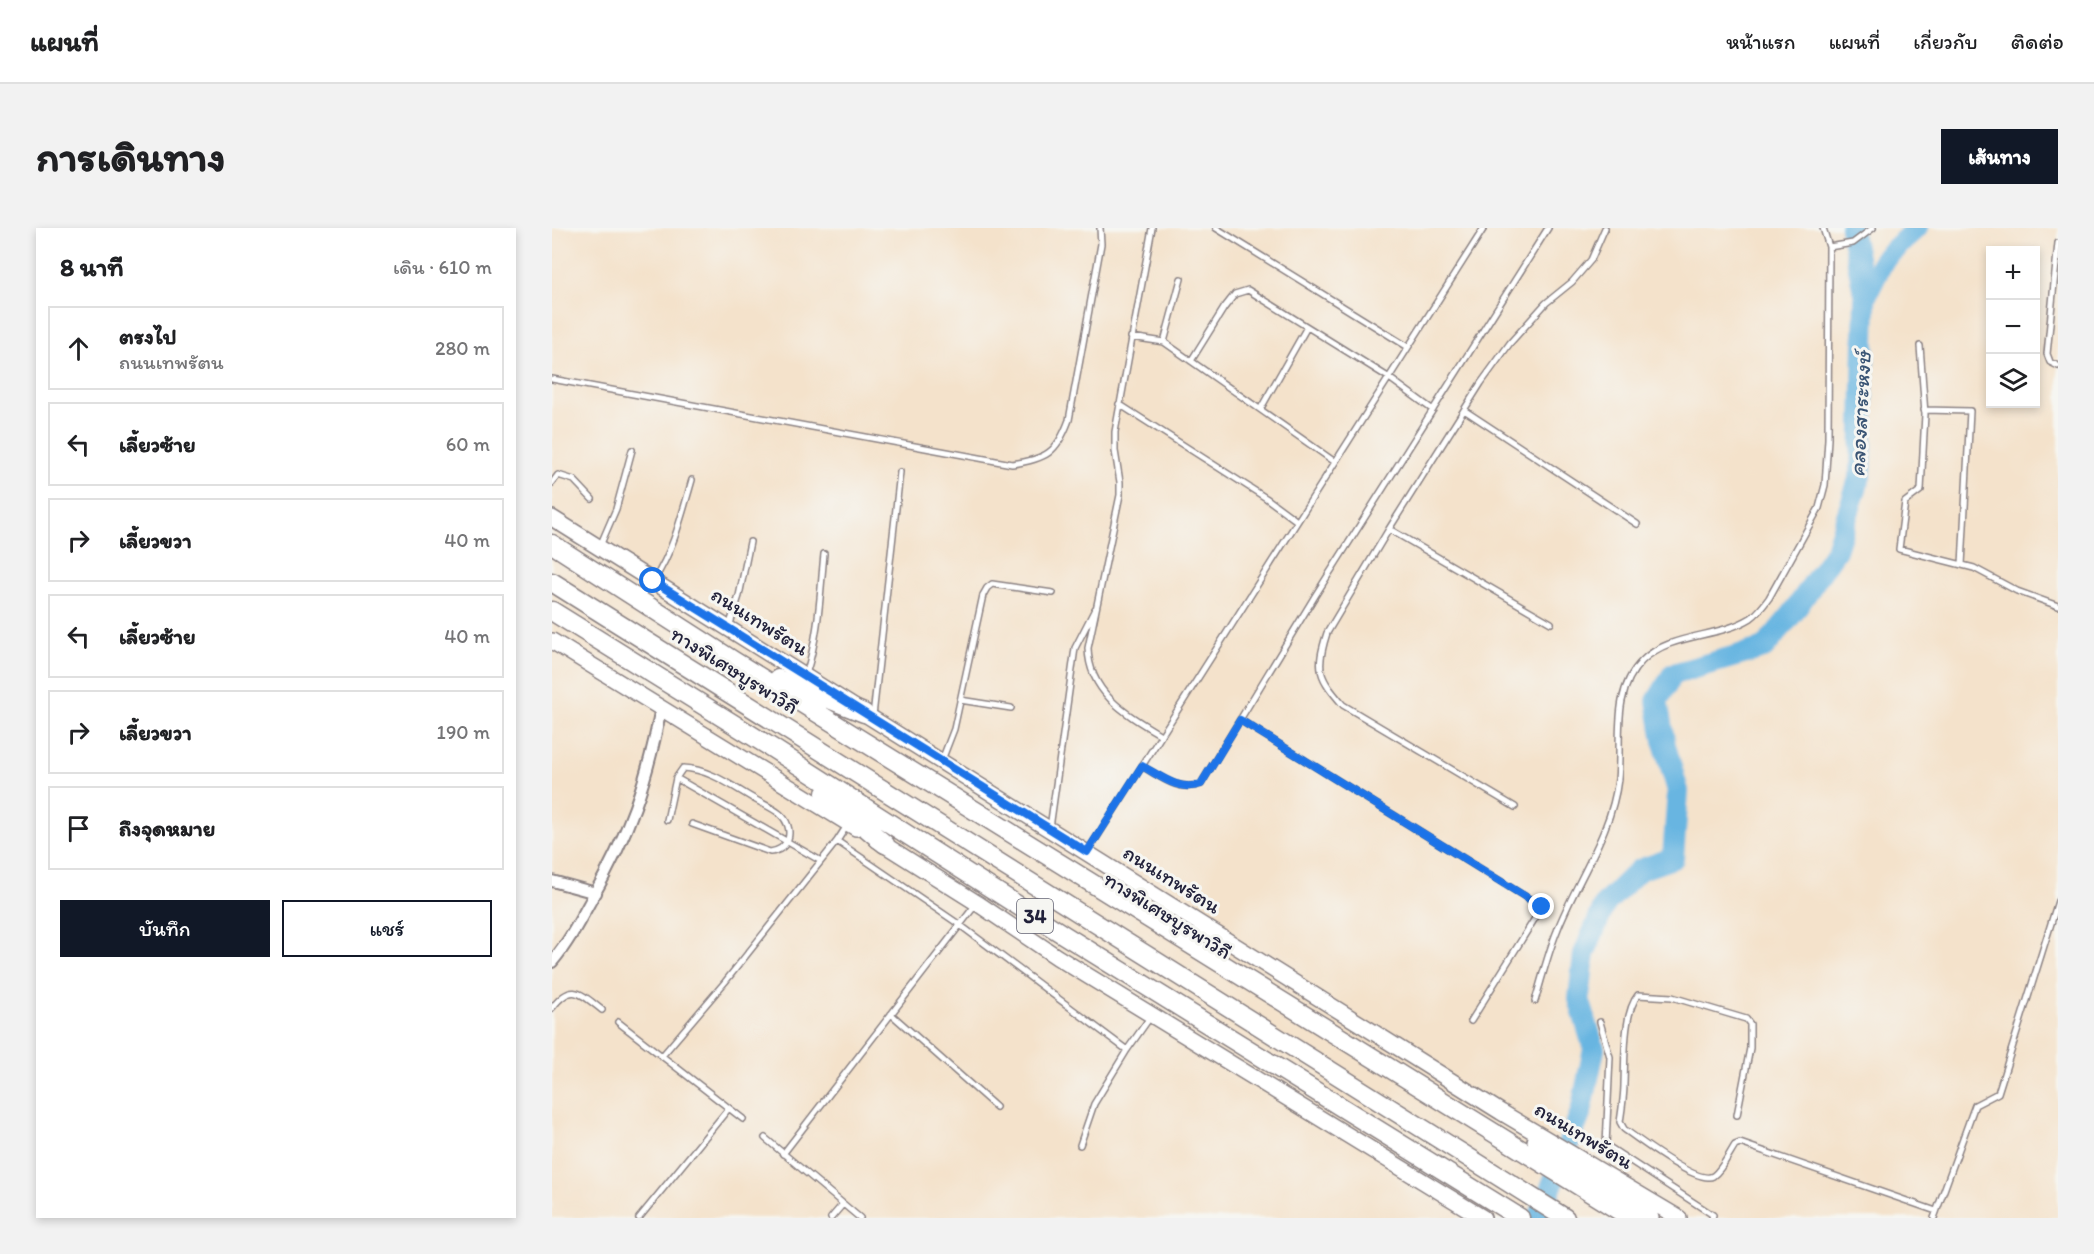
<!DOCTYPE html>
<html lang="th">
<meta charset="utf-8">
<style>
body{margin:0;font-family:Itim,"Playpen Sans Thai",sans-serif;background:#f2f2f2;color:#202124}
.controls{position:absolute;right:18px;top:18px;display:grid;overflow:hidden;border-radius:0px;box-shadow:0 3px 9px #0003}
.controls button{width:54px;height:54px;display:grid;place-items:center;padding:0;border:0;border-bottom:2px solid #e0e0e0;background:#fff;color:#202124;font:30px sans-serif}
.stop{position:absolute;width:18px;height:18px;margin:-14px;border:4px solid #1a73e8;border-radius:50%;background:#fff}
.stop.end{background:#1a73e8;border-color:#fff;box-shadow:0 2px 6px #0008}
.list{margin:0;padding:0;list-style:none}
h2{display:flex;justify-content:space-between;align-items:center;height:78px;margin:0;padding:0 24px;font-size:26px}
h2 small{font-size:20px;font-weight:400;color:#757577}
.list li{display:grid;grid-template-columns:39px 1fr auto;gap:18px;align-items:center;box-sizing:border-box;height:84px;margin:0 12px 12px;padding:0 12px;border:2px solid #e0e0e0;border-radius:0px}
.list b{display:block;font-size:22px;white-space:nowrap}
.list p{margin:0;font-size:20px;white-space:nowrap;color:#757577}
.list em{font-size:20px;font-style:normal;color:#757577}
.actions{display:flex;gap:12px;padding:18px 24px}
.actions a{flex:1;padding:14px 0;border:2px solid #111827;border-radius:0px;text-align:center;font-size:21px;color:#111827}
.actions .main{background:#111827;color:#fff}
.icon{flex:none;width:33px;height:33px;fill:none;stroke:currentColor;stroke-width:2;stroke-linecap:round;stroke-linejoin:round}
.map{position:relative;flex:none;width:1506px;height:990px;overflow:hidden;border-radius:0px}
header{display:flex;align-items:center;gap:36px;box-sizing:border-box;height:84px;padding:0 30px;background:#fff;border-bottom:2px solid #e0e0e0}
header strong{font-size:28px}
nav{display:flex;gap:33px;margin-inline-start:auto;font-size:21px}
.intro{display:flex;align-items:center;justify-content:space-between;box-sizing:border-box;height:144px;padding:0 36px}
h1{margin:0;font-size:42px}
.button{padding:15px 27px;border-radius:0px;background:#111827;color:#fff;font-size:21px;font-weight:700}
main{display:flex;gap:36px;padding:0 36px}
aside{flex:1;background:#fff;border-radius:0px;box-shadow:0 3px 9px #0003}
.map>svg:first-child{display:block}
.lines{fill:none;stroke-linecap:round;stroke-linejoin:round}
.river{stroke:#67b5e1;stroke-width:22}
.lane-casing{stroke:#8b8283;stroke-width:8}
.street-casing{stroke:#8b8283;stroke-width:14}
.secondary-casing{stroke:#8b8283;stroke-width:18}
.highway-casing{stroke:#8b8283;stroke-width:21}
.lane{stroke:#fff;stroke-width:5}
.street{stroke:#fff;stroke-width:10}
.secondary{stroke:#fff;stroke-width:15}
.highway{stroke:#fff;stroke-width:18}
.route{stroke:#1a73e8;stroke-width:8}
.labels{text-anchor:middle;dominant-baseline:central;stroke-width:6;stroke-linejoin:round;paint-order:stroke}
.shield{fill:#f6f6f2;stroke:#626272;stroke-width:1.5}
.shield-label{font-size:20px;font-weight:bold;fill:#22223b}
.street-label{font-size:21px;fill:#22223b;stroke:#f6f6f2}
.water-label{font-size:22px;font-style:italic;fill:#3a5575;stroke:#f6f6f2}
</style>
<header>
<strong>แผนที่</strong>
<nav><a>หน้าแรก</a><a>แผนที่</a><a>เกี่ยวกับ</a><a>ติดต่อ</a></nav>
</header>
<div class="intro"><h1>การเดินทาง</h1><a class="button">เส้นทาง</a></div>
<main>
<aside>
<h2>8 นาที<small>เดิน · 610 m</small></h2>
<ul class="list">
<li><svg class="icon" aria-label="ahead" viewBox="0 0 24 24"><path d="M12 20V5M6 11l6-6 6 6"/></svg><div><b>ตรงไป</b><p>ถนนเทพรัตน</p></div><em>280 m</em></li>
<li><svg class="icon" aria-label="left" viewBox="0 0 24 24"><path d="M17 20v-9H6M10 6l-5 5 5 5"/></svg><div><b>เลี้ยวซ้าย</b></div><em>60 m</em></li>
<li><svg class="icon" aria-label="right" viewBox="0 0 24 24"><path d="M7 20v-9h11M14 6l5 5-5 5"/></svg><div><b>เลี้ยวขวา</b></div><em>40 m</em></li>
<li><svg class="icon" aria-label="left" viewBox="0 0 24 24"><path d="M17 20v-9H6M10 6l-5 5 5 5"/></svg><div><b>เลี้ยวซ้าย</b></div><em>40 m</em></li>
<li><svg class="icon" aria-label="right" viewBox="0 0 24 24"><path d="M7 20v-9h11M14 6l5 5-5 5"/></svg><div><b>เลี้ยวขวา</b></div><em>190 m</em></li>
<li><svg class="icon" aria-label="arrive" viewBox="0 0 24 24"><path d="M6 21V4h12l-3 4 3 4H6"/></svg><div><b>ถึงจุดหมาย</b></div></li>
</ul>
<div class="actions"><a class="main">บันทึก</a><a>แชร์</a></div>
</aside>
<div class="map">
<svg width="1506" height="990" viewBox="0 0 1506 990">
<rect width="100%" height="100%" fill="#f6f6f2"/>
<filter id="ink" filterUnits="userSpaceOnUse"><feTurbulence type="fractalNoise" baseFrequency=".0167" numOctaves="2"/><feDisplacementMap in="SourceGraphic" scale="12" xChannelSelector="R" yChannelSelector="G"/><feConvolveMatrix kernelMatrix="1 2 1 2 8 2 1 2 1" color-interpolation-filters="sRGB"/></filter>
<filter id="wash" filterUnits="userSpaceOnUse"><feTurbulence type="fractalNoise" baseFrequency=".008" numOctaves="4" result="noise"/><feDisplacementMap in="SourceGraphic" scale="24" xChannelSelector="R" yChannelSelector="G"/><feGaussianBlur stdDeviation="1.35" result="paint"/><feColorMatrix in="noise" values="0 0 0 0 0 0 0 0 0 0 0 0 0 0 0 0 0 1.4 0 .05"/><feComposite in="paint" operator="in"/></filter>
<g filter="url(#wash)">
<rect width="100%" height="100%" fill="#f4e2cb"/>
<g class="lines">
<path class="river" d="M1299 0 1313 70
M987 990 1029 884 1042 821 1027 771 1032 726 1053 676 1087 642 1121 630 1126 563 1113 518 1105 473 1121 446 1212 420 1241 385 1284 322 1309 245 1313 70 1332 31 1365 0"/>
</g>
</g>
<g filter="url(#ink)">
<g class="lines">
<g class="lane-casing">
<path id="lane" d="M600 0 563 204V223L568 254V267L536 420C537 465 574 486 609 507
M664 0 856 119
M1506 15 1495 126 1498 134 1506 138
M1277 19 1301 15 1321 0
M579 109 612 114 783 234
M612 114 629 51
M1368 118 1373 186 1369 262 1353 274 1347 321 1422 340 1465 363 1506 378
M639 133 672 80 683 66 696 62 836 149 881 182
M0 151 460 236C494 231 505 225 517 192L549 16 548 0
M567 176 714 270 745 293
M709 180 755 99
M912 182 1085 296
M1372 182 1418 183 1410 337
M0 255 6 247 22 252 40 271
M837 301 999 395
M48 318 64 281 80 222
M102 352C122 321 130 286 140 252
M177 399 187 368 198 314
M254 446C267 407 268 366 272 326
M408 472 459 480
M321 488 348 244
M688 492 990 679 919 793
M390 532 402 501 431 367 435 360 440 356 501 365
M590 538C609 549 627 564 649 556L763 368 996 0
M124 550 269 633
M963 579 791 477C767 449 763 442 775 405L837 301 929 155 958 115 994 75 1020 54 1039 32 1053 0
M115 592 124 550 131 540C158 541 181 559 204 572 211 576 221 580 228 586 235 592 239 602 236 611 233 619 226 623 218 624L140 596
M498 600 523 420 543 381
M285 613 408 697 575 822
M536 623 932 0
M983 773C990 750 996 725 1005 703 1024 653 1060 605 1066 551 1070 512 1059 464 1090 433 1119 404 1165 411 1199 390 1206 385 1212 377 1217 370L1267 280 1273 257 1276 211 1277 19 1271 0
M0 780C20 754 28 765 50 782
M339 786 444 879
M66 794 191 891
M1048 794 1058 829 1054 917 1161 987 1160 990
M110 828 173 754 285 613 296 596
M1185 887 1198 820V796L1194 791 1120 769 1086 767C1071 785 1073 832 1072 856 1072 868 1070 881 1068 894L1072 901C1086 911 1146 957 1161 948 1170 942 1177 926 1183 917L1188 915 1384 983
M213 910 308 990
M528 917 542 876 575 822 599 788
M231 926 425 675
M87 990 177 880
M279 990 291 976
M1382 990 1423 877 1446 865 1506 673"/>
</g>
<g class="street-casing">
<path id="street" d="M0 653 44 665
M0 734C16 715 27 694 39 672 76 608 96 552 109 479"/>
</g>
<g class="secondary-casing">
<path id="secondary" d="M0 290 949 884 1127 990
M0 413 304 600
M325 612 425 675 505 729 931 990
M983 913 998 925 1099 990"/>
</g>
<g class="highway-casing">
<path id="highway" d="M0 316 182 433 1079 990
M0 354 1013 990
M0 383 220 520 512 707 968 990
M226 451 312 485
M273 565 333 616"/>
</g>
<use href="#lane" class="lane"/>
<use href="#street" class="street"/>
<use href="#secondary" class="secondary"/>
<use href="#highway" class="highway"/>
</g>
</g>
<g class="lines" filter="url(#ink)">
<path class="route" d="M101 353 535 624 590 538C609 548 627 564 649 556L688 492 990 679"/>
</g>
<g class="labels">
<rect class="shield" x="465" y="671" width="36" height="34" rx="4.5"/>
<g class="shield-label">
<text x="483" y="688">34</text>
</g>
<g class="street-label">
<text transform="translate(208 393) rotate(32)">ถนนเทพรัตน</text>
<text transform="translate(183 442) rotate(32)">ทางพิเศษบูรพาวิถี</text>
<text transform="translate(620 651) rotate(32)">ถนนเทพรัตน</text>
<text transform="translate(616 687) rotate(32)">ทางพิเศษบูรพาวิถี</text>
<text transform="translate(1032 907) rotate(31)">ถนนเทพรัตน</text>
</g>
<g class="water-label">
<text transform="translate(1308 186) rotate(-87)">คลองสาระหงษ์</text>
</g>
</g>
</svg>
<div class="controls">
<button>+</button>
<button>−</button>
<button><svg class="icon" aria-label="layers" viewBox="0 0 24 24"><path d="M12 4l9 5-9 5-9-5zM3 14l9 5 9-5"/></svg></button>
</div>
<div class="stop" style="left:101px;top:353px"></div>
<div class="stop end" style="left:990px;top:679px"></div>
</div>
</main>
